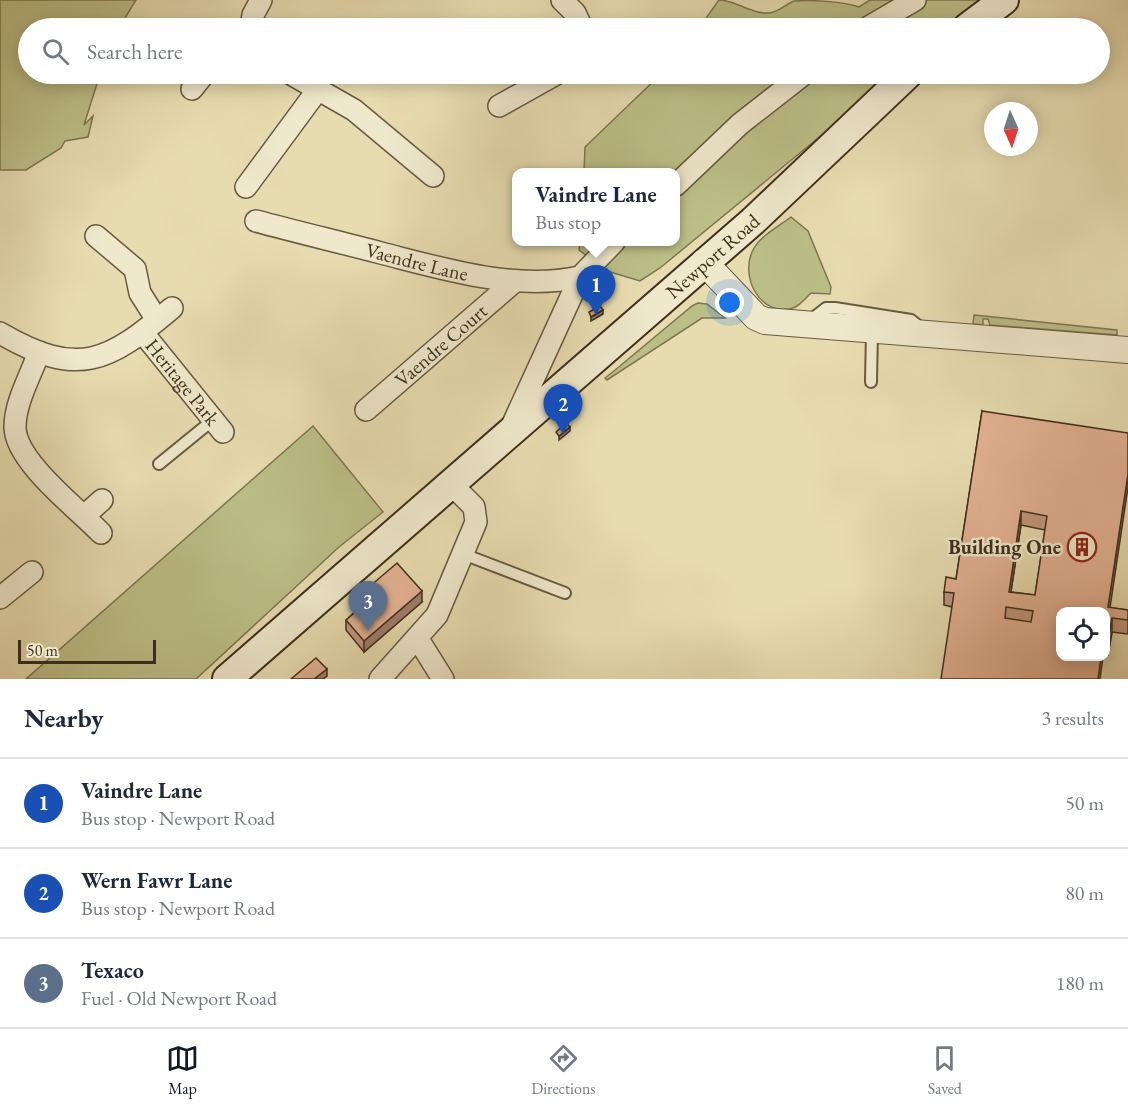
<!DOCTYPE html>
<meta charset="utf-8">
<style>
body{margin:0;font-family:"EB Garamond",serif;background:#f6f6f7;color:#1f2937}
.controls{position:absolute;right:18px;bottom:18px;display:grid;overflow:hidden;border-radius:12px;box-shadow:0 3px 15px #0003}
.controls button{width:54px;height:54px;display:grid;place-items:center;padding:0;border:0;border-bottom:2px solid #e0e1e3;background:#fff;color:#1f2937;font:30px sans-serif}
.compass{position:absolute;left:984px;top:102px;width:54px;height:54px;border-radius:50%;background:#fff;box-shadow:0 3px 15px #0003;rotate:177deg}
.scale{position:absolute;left:18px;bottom:15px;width:138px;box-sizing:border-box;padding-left:6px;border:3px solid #3e2f1c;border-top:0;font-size:16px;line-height:21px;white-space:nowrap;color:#3e2f1c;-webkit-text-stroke:4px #efe8cc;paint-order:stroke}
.you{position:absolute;left:730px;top:303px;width:21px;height:21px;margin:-15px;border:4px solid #fff;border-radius:50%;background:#1a73e8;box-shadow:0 0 0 9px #1a73e833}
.badge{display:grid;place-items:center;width:39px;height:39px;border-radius:50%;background:#111827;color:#fff;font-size:20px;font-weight:700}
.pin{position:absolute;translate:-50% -50px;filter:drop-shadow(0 2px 3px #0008)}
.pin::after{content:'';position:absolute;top:32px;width:21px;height:18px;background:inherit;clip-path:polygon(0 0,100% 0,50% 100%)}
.popup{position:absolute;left:512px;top:168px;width:168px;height:78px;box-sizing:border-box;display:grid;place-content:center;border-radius:12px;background:#fff;filter:drop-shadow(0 2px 4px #0005);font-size:20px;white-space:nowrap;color:#747a83}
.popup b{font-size:22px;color:#1f2937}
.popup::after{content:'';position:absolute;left:50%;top:100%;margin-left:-12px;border:12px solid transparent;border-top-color:#fff}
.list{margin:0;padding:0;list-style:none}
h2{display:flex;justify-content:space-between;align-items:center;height:78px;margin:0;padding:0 24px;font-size:26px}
h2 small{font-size:20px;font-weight:400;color:#747a83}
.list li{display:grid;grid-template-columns:39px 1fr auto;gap:18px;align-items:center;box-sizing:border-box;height:90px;padding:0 24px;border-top:2px solid #e0e1e3}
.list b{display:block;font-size:22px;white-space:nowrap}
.list p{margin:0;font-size:20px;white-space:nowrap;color:#747a83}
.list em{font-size:20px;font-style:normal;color:#747a83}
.icon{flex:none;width:33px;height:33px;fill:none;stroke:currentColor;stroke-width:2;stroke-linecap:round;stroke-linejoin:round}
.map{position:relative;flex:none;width:1128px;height:679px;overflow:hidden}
.search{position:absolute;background:#fff;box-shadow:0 3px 15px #0003;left:18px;right:18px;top:18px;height:66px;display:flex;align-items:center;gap:15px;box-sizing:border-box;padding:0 21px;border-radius:33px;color:#747a83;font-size:22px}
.sheet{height:348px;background:#fff}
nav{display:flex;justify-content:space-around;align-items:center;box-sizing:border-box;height:84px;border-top:2px solid #e0e1e3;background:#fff;font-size:16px;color:#747a83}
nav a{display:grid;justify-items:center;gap:3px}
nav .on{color:#111827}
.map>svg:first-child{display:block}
.green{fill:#bcbe87;stroke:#7d7652;stroke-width:1.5}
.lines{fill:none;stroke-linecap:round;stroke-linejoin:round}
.service-casing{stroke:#685a41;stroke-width:14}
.minor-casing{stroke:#685a41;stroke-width:24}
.tertiary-casing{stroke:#685a41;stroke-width:28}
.secondary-casing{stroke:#3e2f1c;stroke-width:32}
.service{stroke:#efe8cc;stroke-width:10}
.minor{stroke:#efe8cc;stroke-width:21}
.tertiary{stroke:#efe8cc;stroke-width:26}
.secondary{stroke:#efe8cc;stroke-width:28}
.wall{fill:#c3987e;stroke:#3e2f1c;stroke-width:1.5;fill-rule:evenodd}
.shaded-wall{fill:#9f7c67;stroke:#3e2f1c;stroke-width:1.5}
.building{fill:#e3b193;stroke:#3e2f1c;stroke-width:1.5;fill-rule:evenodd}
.labels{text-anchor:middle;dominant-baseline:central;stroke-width:5;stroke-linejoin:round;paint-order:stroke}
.street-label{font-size:20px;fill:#3e2f1c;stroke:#efe8cc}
.poi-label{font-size:20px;font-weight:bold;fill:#3e2f1c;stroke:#efe8cc;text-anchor:end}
</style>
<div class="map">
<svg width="1128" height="679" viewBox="0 0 1128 679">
<rect width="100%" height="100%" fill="#e7dcb0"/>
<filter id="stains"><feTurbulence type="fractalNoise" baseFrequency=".00333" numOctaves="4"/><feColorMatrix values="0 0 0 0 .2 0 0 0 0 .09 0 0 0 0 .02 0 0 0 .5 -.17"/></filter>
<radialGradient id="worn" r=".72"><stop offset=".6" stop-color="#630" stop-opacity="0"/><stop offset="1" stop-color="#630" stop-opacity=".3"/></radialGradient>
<path class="green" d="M0 0H136L119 28H28V74H100L84 125 93 116 88 137 65 141 61 148 26 170H0Z
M719 0C736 0 750 14 769 13 777 13 786 4 794 1 810 0 843 1 859 7L870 0H985L950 28H699Z
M661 74H896L660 268 640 281 607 271 579 250 580 242H676V172H584L585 147Z
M791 217 808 231 831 287 830 294 811 293C805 299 798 308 789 309 758 314 740 275 753 250 760 236 779 226 791 217Z
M698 303 707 304 725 318H702L607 380 605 378 614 371 692 306Z
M974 315 1117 330V335L990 325 988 319H983V325L973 324Z
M313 426 383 512 339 547 196 679H26Z"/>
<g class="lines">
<g class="service-casing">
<path id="service" d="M808 322 826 308H835L911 320 920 327
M871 382 872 331
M159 464 213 420
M463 554 565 593"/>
</g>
<g class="minor-casing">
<g id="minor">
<path d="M562 0 575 13 582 28"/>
<path d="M251 28 253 15 261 0"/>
<path d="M867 28 915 0"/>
<path d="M291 74 354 110 433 176"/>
<path d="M192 89 204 74"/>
<path d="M499 106 556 74"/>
<path d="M676 185 740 124 804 74"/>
<path d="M246 187 319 88"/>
<path id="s1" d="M256 221C297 232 339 242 381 253 444 269 515 291 580 277"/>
<path d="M96 236 135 269 140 293 157 320"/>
<path d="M0 333C79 379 108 362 172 308"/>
<path id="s2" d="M143 333 223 432"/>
<path d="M39 352C31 375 15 402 15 427 15 461 78 509 101 533"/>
<path id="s3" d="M366 410 515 281"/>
<path d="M511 428 580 277 614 242"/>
<path d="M84 516 102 500"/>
<path d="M0 598 32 572"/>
<path d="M418 639 443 679"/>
<path d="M380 679 437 615 476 522 474 507 451 484"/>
</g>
</g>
<g class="tertiary-casing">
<path id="tertiary" d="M704 262 756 317 765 321 1128 350"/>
</g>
<g class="secondary-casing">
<g id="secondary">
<path d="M967 28 1004 0"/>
<path id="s4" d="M227 679 753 221 908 74"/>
</g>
</g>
<use href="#service" class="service"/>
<use href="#minor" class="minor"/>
<use href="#tertiary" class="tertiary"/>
<use href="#secondary" class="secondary"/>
</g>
<path class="wall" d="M982 411 1110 608 1128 610V634L1112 632 1108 655 1106 654V612L1060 657 952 607 944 605V592L956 579ZM1021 525 1045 530 1035 595 1011 592Z
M355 599 422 602 364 652 346 630V620L356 611 355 610Z"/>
<path class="shaded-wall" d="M603 310V314L591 321V317Z
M570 427V431L559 440V436Z
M1128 474V487L1108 621V607Z
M1021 511V525L1009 605V592Z
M422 591V602L364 652V641Z
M1112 618V632L1108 655V641Z
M1101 657H1103L1100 679H1098Z
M327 669V676L323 679H314Z"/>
<path class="building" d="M600 306 603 310 591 317 589 312Z
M982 411 1128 433V474L1108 607 1128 610V620L1112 618 1108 641 1106 640V612H1060V657H1101L1098 679H941L954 593 944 592 946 577 956 579ZM1021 511 1047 516 1035 595 1009 592ZM1006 607 1033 611 1031 622 1005 618Z
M566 423 570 427 559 436 556 432Z
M397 563 422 591 364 641 346 620 361 607 355 599Z
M316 658 327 669 314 679H291Z"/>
<defs>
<g id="building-ring" transform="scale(1.5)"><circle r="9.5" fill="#efe8cc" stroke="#8f2418" stroke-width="1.5"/><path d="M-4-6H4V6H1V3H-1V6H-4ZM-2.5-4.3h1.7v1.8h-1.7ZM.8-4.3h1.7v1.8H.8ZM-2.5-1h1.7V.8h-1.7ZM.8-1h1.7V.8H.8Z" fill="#8f2418"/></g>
</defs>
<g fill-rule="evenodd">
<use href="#building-ring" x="1082" y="547"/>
</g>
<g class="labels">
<g class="street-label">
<text stroke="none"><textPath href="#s4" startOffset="644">Newport Road</textPath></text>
<text stroke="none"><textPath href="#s1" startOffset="166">Vaendre Lane</textPath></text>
<text stroke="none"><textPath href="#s3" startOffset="99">Vaendre Court</textPath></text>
<text stroke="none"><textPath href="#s2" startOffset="63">Heritage Park</textPath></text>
</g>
<g class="poi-label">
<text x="1061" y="547">Building One</text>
</g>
</g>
<rect width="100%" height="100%" filter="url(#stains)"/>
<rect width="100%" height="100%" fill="url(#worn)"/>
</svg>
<div class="controls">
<button><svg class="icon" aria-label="locate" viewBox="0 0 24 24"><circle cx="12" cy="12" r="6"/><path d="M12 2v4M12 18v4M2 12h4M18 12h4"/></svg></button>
</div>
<svg class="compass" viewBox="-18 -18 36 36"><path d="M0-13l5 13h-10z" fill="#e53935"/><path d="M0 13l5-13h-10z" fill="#747a83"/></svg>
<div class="scale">50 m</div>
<div class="you"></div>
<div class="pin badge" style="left:596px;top:315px;background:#1a4fb4">1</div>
<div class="popup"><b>Vaindre Lane</b>Bus stop</div>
<div class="pin badge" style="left:563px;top:434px;background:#1a4fb4">2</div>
<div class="pin badge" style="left:368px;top:631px;background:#5c6f8a">3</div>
<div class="search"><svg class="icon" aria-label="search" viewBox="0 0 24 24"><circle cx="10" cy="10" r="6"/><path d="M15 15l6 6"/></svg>Search here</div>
</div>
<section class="sheet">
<h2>Nearby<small>3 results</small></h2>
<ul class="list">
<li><span class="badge" style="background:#1a4fb4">1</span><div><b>Vaindre Lane</b><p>Bus stop · Newport Road</p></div><em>50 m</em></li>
<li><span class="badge" style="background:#1a4fb4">2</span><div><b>Wern Fawr Lane</b><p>Bus stop · Newport Road</p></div><em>80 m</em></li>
<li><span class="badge" style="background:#5c6f8a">3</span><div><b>Texaco</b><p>Fuel · Old Newport Road</p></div><em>180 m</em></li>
</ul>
</section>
<nav>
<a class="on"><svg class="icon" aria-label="map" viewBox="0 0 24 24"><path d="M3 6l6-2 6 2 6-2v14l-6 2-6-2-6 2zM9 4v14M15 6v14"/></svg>Map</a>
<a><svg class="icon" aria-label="directions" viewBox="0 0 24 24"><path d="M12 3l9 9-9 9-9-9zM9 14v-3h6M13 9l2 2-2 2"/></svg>Directions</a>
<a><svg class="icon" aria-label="saved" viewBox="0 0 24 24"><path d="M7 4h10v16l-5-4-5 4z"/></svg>Saved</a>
</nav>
